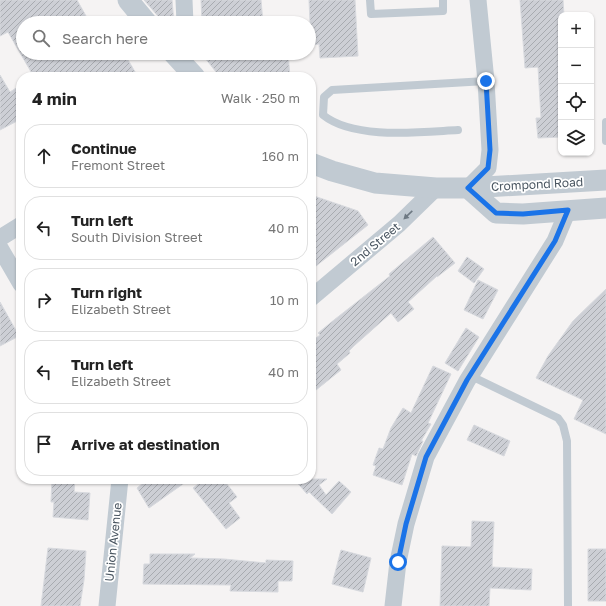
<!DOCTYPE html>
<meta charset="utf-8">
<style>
body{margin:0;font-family:"Golos Text",sans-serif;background:#f6f6f6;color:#222}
.controls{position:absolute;right:12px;top:12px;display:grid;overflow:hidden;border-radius:8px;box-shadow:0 1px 3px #0004}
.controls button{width:36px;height:36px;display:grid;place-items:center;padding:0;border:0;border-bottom:1px solid #e0e0e0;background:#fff;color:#222;font:20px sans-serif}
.stop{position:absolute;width:12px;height:12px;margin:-9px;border:3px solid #1a73e8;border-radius:50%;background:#fff}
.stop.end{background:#1a73e8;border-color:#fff;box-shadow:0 1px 4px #0008}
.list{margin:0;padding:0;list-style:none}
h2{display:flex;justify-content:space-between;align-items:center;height:52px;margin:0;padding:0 16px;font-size:17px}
h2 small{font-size:13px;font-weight:400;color:#767676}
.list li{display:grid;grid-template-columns:26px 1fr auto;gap:12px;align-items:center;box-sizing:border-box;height:64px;margin:0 8px 8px;padding:0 8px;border:1px solid #e0e0e0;border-radius:16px}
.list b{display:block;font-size:15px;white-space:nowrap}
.list p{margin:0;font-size:13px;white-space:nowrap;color:#767676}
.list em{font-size:13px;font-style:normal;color:#767676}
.icon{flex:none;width:22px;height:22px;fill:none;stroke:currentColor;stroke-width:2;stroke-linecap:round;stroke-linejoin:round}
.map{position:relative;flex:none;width:606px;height:606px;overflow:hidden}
.search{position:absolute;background:#fff;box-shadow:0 1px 3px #0004;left:16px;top:16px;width:300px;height:44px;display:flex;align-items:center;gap:10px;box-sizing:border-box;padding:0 14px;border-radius:22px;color:#767676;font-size:15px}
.panel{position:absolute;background:#fff;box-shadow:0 1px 3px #0004;left:16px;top:72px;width:300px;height:412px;border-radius:16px}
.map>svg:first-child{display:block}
.building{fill:url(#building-hatch);stroke:#d7d9de}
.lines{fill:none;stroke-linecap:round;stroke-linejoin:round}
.service{stroke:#c1cad2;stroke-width:8}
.minor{stroke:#c1cad2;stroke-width:17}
.tertiary{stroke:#c1cad2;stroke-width:21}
.oneway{fill:#6e7983}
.route{stroke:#1a73e8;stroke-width:5}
.labels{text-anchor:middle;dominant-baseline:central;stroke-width:3.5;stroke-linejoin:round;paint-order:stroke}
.street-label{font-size:12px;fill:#4a5661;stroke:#fff}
</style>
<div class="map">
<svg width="606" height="606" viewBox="0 0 606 606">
<defs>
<pattern id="building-hatch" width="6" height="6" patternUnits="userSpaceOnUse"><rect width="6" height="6" fill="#cdcfd5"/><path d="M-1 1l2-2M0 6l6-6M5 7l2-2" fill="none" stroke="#a8abb0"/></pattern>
</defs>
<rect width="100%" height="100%" fill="#f5f3f3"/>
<path class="building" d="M0 0H77L90 23H23V53H124L138 77H34L8 32 0 36Z
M144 0H172L174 23H164Z
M201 0H261L263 23H202Z
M309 0H355L358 56 320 58 319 44 311 45Z
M520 0H563L564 15H561V137L538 138 536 118H541L538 67 525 68Z
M201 53H288L290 77H220Z
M0 75 10 92 21 85V119L0 130Z
M311 195 358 211 368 225 311 270Z
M433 237 455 263 437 277V276L408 302 414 309 398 322 391 313 355 345 349 351 350 353 337 364 341 370 311 394V342L320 335 318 333 334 320 390 276 389 274Z
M467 257 484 269 474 283 458 271Z
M478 280 498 290 483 319 464 310Z
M606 289V434L574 419 583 400 536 378 548 356 573 321Z
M0 302 19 336 0 346Z
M466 328 479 337 458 371 445 363Z
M433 366 451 374 428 423 431 424 421 441H423L416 456 412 454 402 485 373 475 376 466 373 465 379 448 383 449 391 428 403 408 411 413Z
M474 425 510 441 504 456 467 440Z
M52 479H75L74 492 90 493 88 520 53 517 54 502H51Z
M148 479H190L149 508 137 488Z
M205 479H223L237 497 229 503 240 518 226 529 193 488Z
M294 479H327L319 485 326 495 339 481 351 492 332 514 309 492 307 494Z
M472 521 494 522 492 567 532 569 531 590 490 588 489 606H440L442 546 471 547Z
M48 548 86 551 84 580 80 606H41Z
M588 549H606V601H588Z
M341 550 371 558 363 592 332 584Z
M150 554H195L190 558 224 559 266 563V560L293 561 292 581H278V592L230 591 231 585 143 584 144 564H150Z"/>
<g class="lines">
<path class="service" d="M370 0 371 14 443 11V0
M606 122V141
M458 130C420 132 354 140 323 115L324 97 332 90 486 81
M471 376 558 418 563 425 567 441 568 606"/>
<path class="minor" d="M184 0 185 23
M468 188 488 168 490 150 486 81 478 0
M0 238 21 225
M0 248 21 284
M311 298 399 224 436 188
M107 606 120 479
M393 606 398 562 406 524 426 457 467 381 555 241 568 210"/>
<path class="tertiary" d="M128 0 147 23
M173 53 195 77
M311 163 332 171 375 183 436 188H468L606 180
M468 188 496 213 523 214 606 208"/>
</g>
<defs><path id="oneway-solid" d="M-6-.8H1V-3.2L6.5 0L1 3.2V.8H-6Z"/></defs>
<use class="oneway" href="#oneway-solid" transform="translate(408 215) rotate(136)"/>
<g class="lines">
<path class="route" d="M398 562 406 524 426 457 467 380 555 241 568 210 523 214 496 213 468 188 488 168 490 150 486 81"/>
</g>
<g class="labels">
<g class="street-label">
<text transform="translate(537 184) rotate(-3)">Crompond Road</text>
<text transform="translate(375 244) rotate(-40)">2nd Street</text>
<text transform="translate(113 542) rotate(-84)">Union Avenue</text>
</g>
</g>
</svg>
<div class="controls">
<button>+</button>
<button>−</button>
<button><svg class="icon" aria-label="locate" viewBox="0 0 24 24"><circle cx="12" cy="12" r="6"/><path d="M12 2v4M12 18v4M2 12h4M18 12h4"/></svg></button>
<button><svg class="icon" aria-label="layers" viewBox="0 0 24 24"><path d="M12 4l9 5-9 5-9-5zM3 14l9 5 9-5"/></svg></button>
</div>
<div class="stop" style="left:398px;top:562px"></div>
<div class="stop end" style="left:486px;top:81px"></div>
<div class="search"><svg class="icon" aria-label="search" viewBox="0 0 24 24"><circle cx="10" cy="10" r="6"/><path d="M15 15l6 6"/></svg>Search here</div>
<section class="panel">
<h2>4 min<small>Walk · 250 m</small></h2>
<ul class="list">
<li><svg class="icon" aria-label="ahead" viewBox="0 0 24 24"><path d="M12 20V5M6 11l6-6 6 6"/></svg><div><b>Continue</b><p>Fremont Street</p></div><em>160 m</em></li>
<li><svg class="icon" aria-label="left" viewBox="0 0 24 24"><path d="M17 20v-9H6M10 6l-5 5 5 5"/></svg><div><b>Turn left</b><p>South Division Street</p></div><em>40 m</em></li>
<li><svg class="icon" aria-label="right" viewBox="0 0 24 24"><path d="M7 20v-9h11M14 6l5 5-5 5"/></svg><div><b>Turn right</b><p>Elizabeth Street</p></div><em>10 m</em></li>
<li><svg class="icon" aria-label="left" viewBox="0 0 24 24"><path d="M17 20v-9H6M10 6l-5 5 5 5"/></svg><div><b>Turn left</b><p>Elizabeth Street</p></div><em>40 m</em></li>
<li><svg class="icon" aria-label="arrive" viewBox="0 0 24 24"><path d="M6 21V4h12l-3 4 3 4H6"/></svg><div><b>Arrive at destination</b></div></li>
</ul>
</section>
</div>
